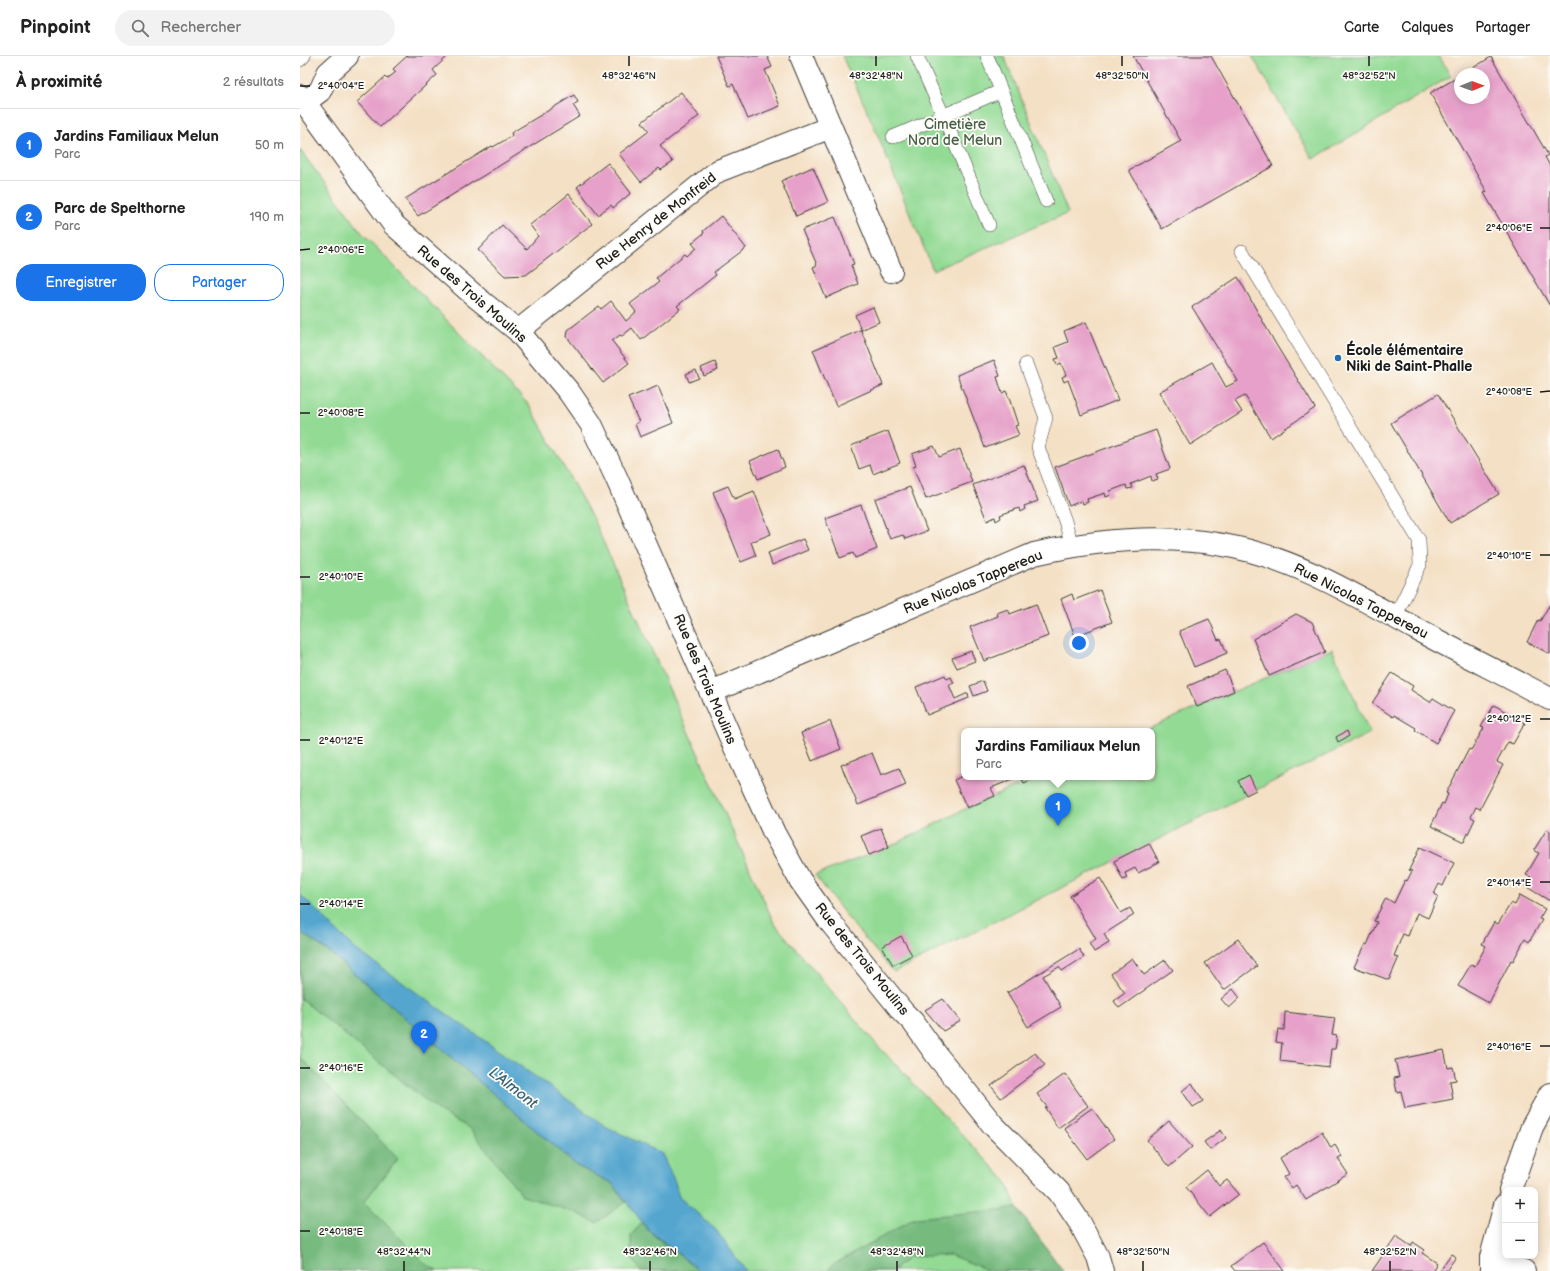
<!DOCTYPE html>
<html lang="fr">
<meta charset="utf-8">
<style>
body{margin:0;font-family:"Balsamiq Sans",sans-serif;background:#f2f2f2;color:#222}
.controls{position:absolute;right:12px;bottom:12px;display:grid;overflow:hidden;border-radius:8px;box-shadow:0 2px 10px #0003}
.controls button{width:36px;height:36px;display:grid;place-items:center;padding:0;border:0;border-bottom:1px solid #e0e0e0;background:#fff;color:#222;font:20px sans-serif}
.compass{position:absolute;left:1154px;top:12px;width:36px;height:36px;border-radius:50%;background:#fff;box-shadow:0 2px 10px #0003;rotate:89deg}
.you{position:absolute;left:779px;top:587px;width:14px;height:14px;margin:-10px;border:3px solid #fff;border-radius:50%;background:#1a73e8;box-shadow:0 0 0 6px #1a73e833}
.badge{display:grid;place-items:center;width:26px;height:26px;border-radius:50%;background:#1a73e8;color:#fff;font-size:13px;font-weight:700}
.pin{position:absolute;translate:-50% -33px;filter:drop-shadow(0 1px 2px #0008)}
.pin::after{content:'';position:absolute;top:21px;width:14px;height:12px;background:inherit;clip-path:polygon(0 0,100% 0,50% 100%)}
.popup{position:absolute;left:661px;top:672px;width:194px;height:52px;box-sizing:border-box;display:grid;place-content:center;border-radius:8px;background:#fff;filter:drop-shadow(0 1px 3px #0005);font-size:13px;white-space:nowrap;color:#767676}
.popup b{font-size:15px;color:#222}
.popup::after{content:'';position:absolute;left:50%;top:100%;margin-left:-8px;border:8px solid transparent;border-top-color:#fff}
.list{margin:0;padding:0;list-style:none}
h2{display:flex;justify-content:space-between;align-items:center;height:52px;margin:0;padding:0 16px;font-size:17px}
h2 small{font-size:13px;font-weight:400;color:#767676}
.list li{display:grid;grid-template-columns:26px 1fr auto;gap:12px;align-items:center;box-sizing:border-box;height:72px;padding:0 16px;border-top:1px solid #e0e0e0}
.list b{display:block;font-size:15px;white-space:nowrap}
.list p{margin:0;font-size:13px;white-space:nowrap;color:#767676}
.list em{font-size:13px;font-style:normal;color:#767676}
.actions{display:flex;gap:8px;padding:12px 16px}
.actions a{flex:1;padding:9px 0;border:1px solid #1a73e8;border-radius:16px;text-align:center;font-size:14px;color:#1a73e8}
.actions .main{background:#1a73e8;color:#fff}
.icon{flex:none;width:22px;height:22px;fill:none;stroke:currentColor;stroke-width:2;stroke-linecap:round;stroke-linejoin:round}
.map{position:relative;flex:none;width:1250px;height:1215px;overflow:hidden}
header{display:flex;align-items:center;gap:24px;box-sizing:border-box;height:56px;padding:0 20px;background:#fff;border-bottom:1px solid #e0e0e0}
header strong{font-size:19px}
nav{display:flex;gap:22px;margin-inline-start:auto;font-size:14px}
.search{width:280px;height:36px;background:#f2f2f2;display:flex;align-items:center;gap:10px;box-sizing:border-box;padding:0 14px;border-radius:22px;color:#767676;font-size:15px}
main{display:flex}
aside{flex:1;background:#fff}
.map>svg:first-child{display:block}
.green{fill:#93da94;stroke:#587b58}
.forest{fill:#76ba7e;stroke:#496b4d}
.water{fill:#54a6cf;stroke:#386176}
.building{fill:#e6a0c9}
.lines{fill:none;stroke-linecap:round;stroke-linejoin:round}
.service-casing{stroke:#3c3935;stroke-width:14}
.minor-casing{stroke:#3c3935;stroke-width:24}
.service{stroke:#fff;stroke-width:13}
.minor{stroke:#fff;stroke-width:22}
.ticks{fill:none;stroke:#1c1c1c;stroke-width:1.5}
.poi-dot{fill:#1f6fb2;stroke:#fdfcf7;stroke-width:1.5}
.labels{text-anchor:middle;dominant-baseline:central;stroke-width:3.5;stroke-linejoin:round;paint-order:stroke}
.park-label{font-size:14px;fill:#465e46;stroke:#fdfcf7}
.street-label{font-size:14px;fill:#1c1c1c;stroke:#fdfcf7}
.poi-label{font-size:14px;font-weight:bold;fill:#1c1c1c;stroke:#fdfcf7;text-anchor:start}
.water-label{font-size:15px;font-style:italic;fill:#386176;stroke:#fdfcf7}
.ticks-label{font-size:10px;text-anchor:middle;fill:#1c1c1c;stroke:#fdfcf7;stroke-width:3.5;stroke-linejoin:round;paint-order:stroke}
</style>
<header>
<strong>Pinpoint</strong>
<div class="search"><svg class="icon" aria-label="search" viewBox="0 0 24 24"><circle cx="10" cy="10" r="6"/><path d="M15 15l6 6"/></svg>Rechercher</div>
<nav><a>Carte</a><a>Calques</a><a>Partager</a></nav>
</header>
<main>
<aside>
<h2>À proximité<small>2 résultats</small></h2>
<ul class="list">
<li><span class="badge">1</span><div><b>Jardins Familiaux Melun</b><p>Parc</p></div><em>50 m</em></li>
<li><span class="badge">2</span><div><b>Parc de Spelthorne</b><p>Parc</p></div><em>190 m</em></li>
</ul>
<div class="actions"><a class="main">Enregistrer</a><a>Partager</a></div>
</aside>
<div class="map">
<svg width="1250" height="1215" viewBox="0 0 1250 1215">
<rect width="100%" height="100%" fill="#fdfcf7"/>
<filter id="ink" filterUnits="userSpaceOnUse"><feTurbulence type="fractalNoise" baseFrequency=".025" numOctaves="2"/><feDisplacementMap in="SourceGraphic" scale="8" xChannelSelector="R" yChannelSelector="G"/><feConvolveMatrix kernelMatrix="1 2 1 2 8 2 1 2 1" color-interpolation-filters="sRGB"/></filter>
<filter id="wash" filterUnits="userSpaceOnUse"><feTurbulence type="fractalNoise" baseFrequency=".012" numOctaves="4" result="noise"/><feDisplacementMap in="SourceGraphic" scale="16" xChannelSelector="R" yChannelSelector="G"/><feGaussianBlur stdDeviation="0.9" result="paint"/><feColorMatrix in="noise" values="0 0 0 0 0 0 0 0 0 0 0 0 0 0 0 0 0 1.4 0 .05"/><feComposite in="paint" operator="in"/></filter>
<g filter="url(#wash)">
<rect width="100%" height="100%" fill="#f4e0c5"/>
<path class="green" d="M542 0H704L768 157 633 214 573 68Z
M952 0H1139L1151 20 1013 103Z
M0 94 62 177 230 350 293 463 474 867 577 989 706 1125 717 1152 763 1215H446L415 1173 390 1207 398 1215H0Z
M1032 593 1070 677 594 916 555 871 515 819 589 791 667 752 738 721H852V675H843Z"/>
<path class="forest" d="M0 876 28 895 277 1110 312 1127 326 1146 296 1167 277 1157 223 1140 169 1072 140 1056 0 942Z
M0 1001 98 1103 64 1146 127 1209 138 1215H0Z
M717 1152 763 1215H690L650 1199 609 1201 593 1215H528L531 1210 615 1162Z
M342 1167C357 1186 381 1197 398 1215H341L331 1200V1179Z"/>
<path class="water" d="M0 838 55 893 305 1070 362 1098 375 1126 379 1141 415 1173 446 1215H398L390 1207 348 1174 312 1127 277 1110 28 895 0 876Z"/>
<g id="blocks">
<path class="building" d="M107 0H148L133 14 137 19 80 71 57 46 85 21 87 23 96 16 93 13Z
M416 0H467L472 11 465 14 480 50 448 63 433 28 429 30Z
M833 0H911L973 110 862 173 829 114 881 85Z
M1191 1 1248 99 1245 101 1250 110V250L1184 137 1187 136 1130 37 1160 20V42H1184V18H1163Z
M381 36 399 60 360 90 373 106 361 114 359 112 341 126 319 98 349 75 342 66Z
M274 39 278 46 273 49 280 60 118 160 105 143 192 90 193 91 212 80 211 77Z
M308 107 331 137 313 152 311 149 298 159 277 131Z
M513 111 528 146 496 160 481 125Z
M269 138 292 168 226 219 205 220 178 194 202 169 227 193 238 180 230 169Z
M421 160 446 192 414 216 416 219 377 250 380 253 341 284 332 272 322 280 320 279 312 285 329 307 303 327 267 281 268 274 299 250 301 253 311 245 326 265 336 256 330 248 359 226 356 222 385 198 387 200 396 192 392 187 404 177 403 175Z
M535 161 554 208 551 209 558 228 526 242 513 211 517 209 502 174Z
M938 221 975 287 1015 352 971 382 945 340 935 345 942 356 890 389 859 336 912 306 926 331 938 325 892 251Z
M573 251 579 266 561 274 583 329 536 350 513 294 561 274 555 259Z
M786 266 818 344 781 359 768 324 764 326 762 321 766 319 761 307 757 309 755 303 759 302 755 291 768 286 764 275Z
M694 304 700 320 697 321 702 337 706 335 709 342 718 369 715 370 719 379 685 392 657 319Z
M415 306 418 314 404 320 401 312Z
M396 314 399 322 389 326 386 318Z
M358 330 373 367 340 381 335 368 339 366 328 342Z
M1138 338 1199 438 1150 467 1091 367Z
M856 374 870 413 856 418 858 423 852 425 851 420 831 428 833 432 827 433 826 429 810 435 811 439 806 441 805 437 787 443 788 446 783 448 781 445 769 450 755 411Z
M588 375 600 407 573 418 570 409 559 413 551 390Z
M634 390 639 401 660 393 672 426 626 443 613 411 616 410 612 398Z
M478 393 485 411 458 423 450 405Z
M724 409 738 445 724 450 725 453 720 456 719 452 700 459 701 462 696 465 695 461 687 465 673 429Z
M428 430 434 443 454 435 471 478 451 486 456 500 441 506 413 436Z
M610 431 627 475 605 483 603 479 590 483 575 443Z
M561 449 577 493 555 502 553 497 540 502 525 462Z
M503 483 508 494 472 509 468 497Z
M800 534 812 566 775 580 761 543 772 538 774 544Z
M736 548 748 580 684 605 670 571 698 560 697 557 708 553 710 558Z
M1250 548V598L1227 586 1238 564 1240 565Z
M996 558 1012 566 1025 596 969 620 953 583Z
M909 563 918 584 921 583 927 597 894 611 879 575Z
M671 595 675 605 657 612 652 602Z
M925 614 934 635 897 651 888 630Z
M1092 617 1113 630 1111 634 1130 646 1133 642 1154 655 1136 687 1115 674 1116 672 1094 659 1093 661 1072 647Z
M645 619 647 623 651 621 654 627 649 629 655 643 668 637 669 642 627 659 616 631Z
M683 625 687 635 674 640 670 630Z
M1194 649 1225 667 1213 688 1208 686 1197 706 1203 709 1180 753 1176 751 1171 761 1175 763 1164 786 1131 770 1142 747 1144 748 1148 738 1146 737 1169 693 1171 694 1184 672 1181 671Z
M530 665 541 693 512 705 501 677Z
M1047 675 1049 680 1038 686 1036 681Z
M572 697 581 719 599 712 606 729 558 749 541 709Z
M664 719V721H712L713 723 691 732 695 740 667 752 654 724Z
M949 719 956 734 946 739 938 725Z
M721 721H733L734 723 724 727Z
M581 772 589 791 569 799 561 780Z
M1247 773 1250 775V845L1225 830 1231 821 1226 819 1239 797 1234 794Z
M849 787 859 806 838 817 835 812 825 817 827 822 823 824 814 805Z
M1120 791 1154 807 1143 830 1139 828 1134 838 1138 840 1128 862 1117 857 1108 880 1103 878 1094 900 1099 901 1089 924 1054 911 1065 888 1067 889 1077 866 1074 865 1086 842 1094 847 1105 824 1107 825 1112 815 1109 814Z
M800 822 821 857 830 852 834 859 804 878 809 887 794 896 789 887 796 883 770 840Z
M1220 839 1245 853 1239 863 1242 864 1229 886 1225 883 1213 905 1211 904 1189 947 1158 930 1171 908 1175 910 1186 890 1182 888 1194 866 1198 868 1211 847 1215 849Z
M601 880 612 899 593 909 582 891Z
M938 883 957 910 924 934 905 907Z
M779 893 784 901 762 915 759 911 743 920 761 951 728 971 707 937Z
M832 902 844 919 865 904 873 914 819 952 814 945 825 937 811 918Z
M933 933 940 942 929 952 921 943Z
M643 943 661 965 643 975 625 954Z
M985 956 1035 962 1032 979 1037 980 1035 993H1031L1029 1011 980 1005 982 987 976 986 978 973 984 974Z
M1144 994 1148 1012 1153 1011 1156 1024 1150 1025 1153 1043 1105 1052 1101 1035 1097 1036 1094 1022 1099 1021 1095 1004Z
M735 997 745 1009 701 1042 691 1030Z
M765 1018 788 1050 758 1072 745 1052 747 1051 737 1038Z
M892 1027 903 1045 893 1051 882 1035Z
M792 1052 814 1083 787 1103 764 1072Z
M869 1065 892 1091 869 1111 847 1084Z
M921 1074 926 1082 910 1094 904 1086Z
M1022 1076 1031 1092 1035 1089 1042 1101 1038 1103 1048 1118 1006 1144 996 1129 992 1132 984 1121 989 1118 980 1102Z
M907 1114 919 1130 927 1124 939 1138 910 1161 886 1131Z
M1096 1180 1111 1190 1113 1186 1125 1194 1122 1197 1137 1207 1132 1215H1072Z
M963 1186 985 1215H935L931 1210Z
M1151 1198 1156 1201 1146 1215H1139Z"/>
</g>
</g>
<g filter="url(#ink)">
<use href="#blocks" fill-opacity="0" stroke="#3c3935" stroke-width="1"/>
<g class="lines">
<g class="service-casing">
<path id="service" d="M617 0 643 59 689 169
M687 0 746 145
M0 4 4 0
M593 81 701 35
M942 195 1119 484 1120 509 1095 561
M726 308 746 362 738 391 765 465 772 490"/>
</g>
<g class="minor-casing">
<path id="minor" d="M501 0 591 215
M0 40 94 169 176 241 218 275 269 336 291 368 316 421 432 685 474 777 500 824 527 862 603 956 613 966 638 1001 693 1069 759 1136 780 1167 798 1201 802 1215
M5 46 20 35 28 17 47 0
M218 275 418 115 531 71
M411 636 734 498C796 484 861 478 923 489 993 501 1055 539 1116 573 1160 597 1205 619 1250 643
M1210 1134 1232 1071 1250 1038
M1191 1201 1214 1212 1224 1215
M1191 1215V1201L1205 1149"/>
</g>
<use href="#service" class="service"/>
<use href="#minor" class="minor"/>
</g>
</g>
<path class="ticks" d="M329 0V10M576 0V10M822 0V10M1069 0V10M0 30H10M1240 172H1250M0 194 10 193M1240 336 1250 335M0 357H10M1240 499H1250M0 521H10M1240 663H1250M0 684H10M1240 826H1250M0 848H10M1240 990H1250M0 1012H10M0 1175H10M104 1205V1215M350 1205V1215M597 1205V1215M843 1205V1215M1090 1205V1215"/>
<circle class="poi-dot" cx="1038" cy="302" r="4"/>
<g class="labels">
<g class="park-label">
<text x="655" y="68">Cimetière<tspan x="655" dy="16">Nord de Melun</tspan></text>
</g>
<g class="street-label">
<text transform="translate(356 165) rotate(-38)">Rue Henry de Monfreid</text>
<text transform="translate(172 238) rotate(41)">Rue des Trois Moulins</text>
<text transform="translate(673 526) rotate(-22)">Rue Nicolas Tappereau</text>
<text transform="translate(1061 545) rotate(27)">Rue Nicolas Tappereau</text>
<text transform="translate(405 623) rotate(67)">Rue des Trois Moulins</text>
<text transform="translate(562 903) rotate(51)">Rue des Trois Moulins</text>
</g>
<g class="poi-label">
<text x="1046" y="294">École élémentaire<tspan x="1046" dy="16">Niki de Saint-Phalle</tspan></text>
</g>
<g class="water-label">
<text transform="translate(213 1032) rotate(38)">L'Almont</text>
</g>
</g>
<g class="ticks-label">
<text x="329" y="23">48°32'46"N</text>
<text x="576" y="23">48°32'48"N</text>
<text x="822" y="23">48°32'50"N</text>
<text x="1069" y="23">48°32'52"N</text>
<text x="41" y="33">2°40'04"E</text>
<text x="1209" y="175">2°40'06"E</text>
<text x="41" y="197">2°40'06"E</text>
<text x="1209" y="339">2°40'08"E</text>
<text x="41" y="360">2°40'08"E</text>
<text x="1209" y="503">2°40'10"E</text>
<text x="41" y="524">2°40'10"E</text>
<text x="1209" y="666">2°40'12"E</text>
<text x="41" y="688">2°40'12"E</text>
<text x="1209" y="830">2°40'14"E</text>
<text x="41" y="851">2°40'14"E</text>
<text x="1209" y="994">2°40'16"E</text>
<text x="41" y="1015">2°40'16"E</text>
<text x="41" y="1179">2°40'18"E</text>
<text x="104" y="1199">48°32'44"N</text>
<text x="350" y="1199">48°32'46"N</text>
<text x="597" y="1199">48°32'48"N</text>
<text x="843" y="1199">48°32'50"N</text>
<text x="1090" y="1199">48°32'52"N</text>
</g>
</svg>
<div class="controls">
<button>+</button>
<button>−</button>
</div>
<svg class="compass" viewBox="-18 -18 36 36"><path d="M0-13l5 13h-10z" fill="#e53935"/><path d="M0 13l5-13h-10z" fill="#767676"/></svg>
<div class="you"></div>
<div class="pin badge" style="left:758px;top:770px">1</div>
<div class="popup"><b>Jardins Familiaux Melun</b>Parc</div>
<div class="pin badge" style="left:124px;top:998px">2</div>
</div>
</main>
